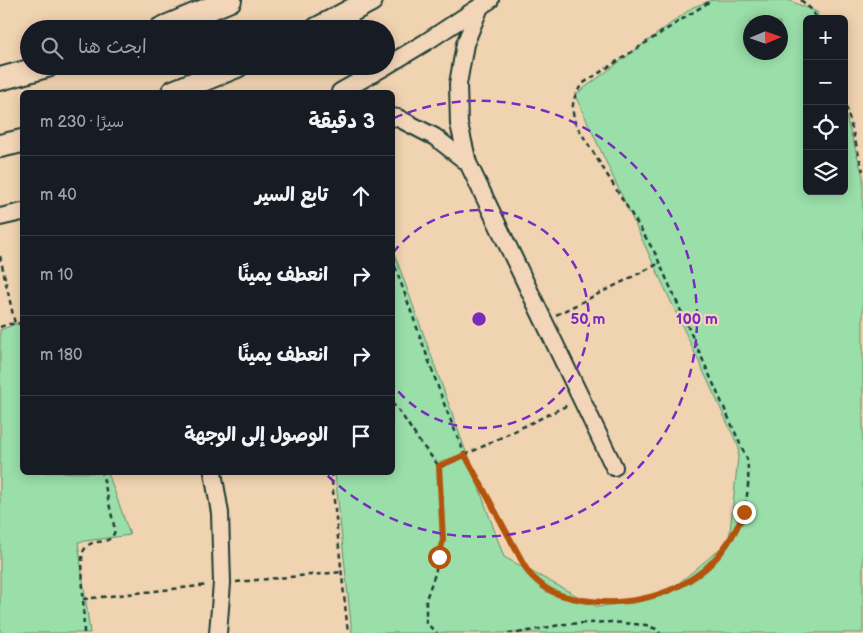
<!DOCTYPE html>
<html lang="ar">
<meta charset="utf-8">
<style>
body{margin:0;font-family:"Balsamiq Sans","Playpen Sans Arabic",sans-serif;background:#242831;color:#f1f3f6;direction:rtl}
.controls{position:absolute;right:15px;top:15px;display:grid;overflow:hidden;border-radius:8px;box-shadow:0 2px 12px #0003}
.controls button{width:45px;height:45px;display:grid;place-items:center;padding:0;border:0;border-bottom:1px solid #363941;background:#171b24;color:#f1f3f6;font:25px sans-serif}
.compass{position:absolute;left:743px;top:15px;width:45px;height:45px;border-radius:50%;background:#171b24;box-shadow:0 2px 12px #0003;rotate:88deg}
.stop{position:absolute;width:15px;height:15px;margin:-11px;border:4px solid #b45309;border-radius:50%;background:#fff}
.stop.end{background:#b45309;border-color:#fff;box-shadow:0 1px 5px #0008}
.list{margin:0;padding:0;list-style:none}
h2{display:flex;justify-content:space-between;align-items:center;height:65px;margin:0;padding:0 20px;font-size:21px}
h2 small{font-size:16px;font-weight:400;color:#9ea1a6}
.list li{display:grid;grid-template-columns:32px 1fr auto;gap:15px;align-items:center;box-sizing:border-box;height:80px;padding:0 20px;border-top:1px solid #363941}
.list b{display:block;font-size:19px;white-space:nowrap}
.list em{font-size:16px;font-style:normal;color:#9ea1a6}
.icon{flex:none;width:28px;height:28px;fill:none;stroke:currentColor;stroke-width:2;stroke-linecap:round;stroke-linejoin:round}
.map{position:relative;flex:none;width:863px;height:633px;overflow:hidden;direction:ltr}
.search{position:absolute;background:#171b24;box-shadow:0 2px 12px #0003;left:20px;top:20px;width:375px;height:55px;display:flex;align-items:center;gap:12px;box-sizing:border-box;padding:0 18px;border-radius:28px;color:#9ea1a6;font-size:19px}
.panel{position:absolute;background:#171b24;box-shadow:0 2px 12px #0003;left:20px;top:90px;width:375px;height:385px;border-radius:8px;direction:rtl}
.map>svg:first-child{display:block}
.green{fill:#9adea9;stroke:#5c8e6e;fill-rule:evenodd}
.lines{fill:none;stroke-linecap:round;stroke-linejoin:round}
.street-casing{stroke:#1f3d34;stroke-width:20}
.secondary-casing{stroke:#1f3d34;stroke-width:26}
.path{stroke:#1f3d34;stroke-width:2.5;stroke-dasharray:5 4;stroke-linecap:butt}
.street{stroke:#f3d6b9;stroke-width:16}
.secondary{stroke:#f3d6b9;stroke-width:22}
.route{stroke:#b45309;stroke-width:6}
.ring{fill:none;stroke:#7b2cbf;stroke-width:2.5;stroke-dasharray:9 6}
.centre{fill:#7b2cbf;stroke:#f3d6b9;stroke-width:2.5}
.ring-label{font-size:15px;text-anchor:middle;font-weight:bold;fill:#7b2cbf;stroke:#f3d6b9;stroke-width:4.5;stroke-linejoin:round;paint-order:stroke}
</style>
<div class="map">
<svg width="863" height="633" viewBox="0 0 863 633">
<rect width="100%" height="100%" fill="#f0d3b0"/>
<filter id="ink" filterUnits="userSpaceOnUse"><feTurbulence type="fractalNoise" baseFrequency=".02" numOctaves="2"/><feDisplacementMap in="SourceGraphic" scale="10" xChannelSelector="R" yChannelSelector="G"/><feConvolveMatrix kernelMatrix="1 2 1 2 8 2 1 2 1" color-interpolation-filters="sRGB"/></filter>
<g filter="url(#ink)">
<path class="green" d="M712 0H788L817 12 819 19H807V191H844V110L863 176V633H352L335 473 392 472 393 250 504 557 598 607 666 594 729 541 739 448 575 95 693 7ZM780 22V52H750V22Z
M15 324 22 325V472L108 473 130 535 78 542 90 633H0V330Z"/>
<g class="lines">
<g class="street-casing">
<path id="street" d="M480 7 465 44 458 84 459 124 468 163 614 467
M386 66 426 42 490 0
M340 92 386 66
M392 117 398 118 435 137 468 163
M0 217 22 212
M213 472 220 513 222 583 218 633"/>
</g>
<g class="secondary-casing">
<path id="secondary" d="M161 29 230 0
M317 29 371 0
M0 79 47 66
M173 92 237 66
M0 146 22 141"/>
</g>
<path class="path" d="M801 0 812 10 817 19
M844 98 863 171
M0 256 15 324
M392 258 446 409 465 455 523 565C539 588 557 596 584 600 671 615 760 553 747 459L655 253 637 223 575 123C571 106 572 99 582 84L712 0
M556 315 660 263
M0 327 9 324 22 323
M392 403 400 412 419 441 439 466 443 540 435 574 426 599V623L437 633
M440 466 465 455 568 405
M331 472 348 633
M236 582 342 572
M83 599 208 585
M84 633 82 555C89 532 110 551 115 530L102 472
M508 633H518
M518 633 565 624 611 622 646 625 656 629 660 633"/>
<use href="#street" class="street"/>
<use href="#secondary" class="secondary"/>
</g>
</g>
<g class="lines" filter="url(#ink)">
<path class="route" d="M439 557 443 540 439 466 465 455 528 572C534 579 541 585 549 590 559 596 570 598 582 600 625 607 671 597 705 569 723 553 735 534 744 512"/>
</g>
<g class="ring">
<path d="M393 253A109 109 0 1 1 393 385"/>
<path d="M394 118A218 218 0 1 1 325 473"/>
</g>
<circle cx="479" cy="319" r="8" class="centre"/>
<g class="ring-label">
<text x="588" y="324">50 m</text>
<text x="697" y="324">100 m</text>
</g>
</svg>
<div class="controls">
<button>+</button>
<button>−</button>
<button><svg class="icon" aria-label="locate" viewBox="0 0 24 24"><circle cx="12" cy="12" r="6"/><path d="M12 2v4M12 18v4M2 12h4M18 12h4"/></svg></button>
<button><svg class="icon" aria-label="layers" viewBox="0 0 24 24"><path d="M12 4l9 5-9 5-9-5zM3 14l9 5 9-5"/></svg></button>
</div>
<svg class="compass" viewBox="-18 -18 36 36"><path d="M0-13l5 13h-10z" fill="#e53935"/><path d="M0 13l5-13h-10z" fill="#9ea1a6"/></svg>
<div class="stop" style="left:439px;top:557px"></div>
<div class="stop end" style="left:744px;top:512px"></div>
<div class="search"><svg class="icon" aria-label="search" viewBox="0 0 24 24"><circle cx="10" cy="10" r="6"/><path d="M15 15l6 6"/></svg>ابحث هنا</div>
<section class="panel">
<h2>3 دقيقة<small>سيرًا · 230 m</small></h2>
<ul class="list">
<li><svg class="icon" aria-label="ahead" viewBox="0 0 24 24"><path d="M12 20V5M6 11l6-6 6 6"/></svg><div><b>تابع السير</b></div><em>40 m</em></li>
<li><svg class="icon" aria-label="right" viewBox="0 0 24 24"><path d="M7 20v-9h11M14 6l5 5-5 5"/></svg><div><b>انعطف يمينًا</b></div><em>10 m</em></li>
<li><svg class="icon" aria-label="right" viewBox="0 0 24 24"><path d="M7 20v-9h11M14 6l5 5-5 5"/></svg><div><b>انعطف يمينًا</b></div><em>180 m</em></li>
<li><svg class="icon" aria-label="arrive" viewBox="0 0 24 24"><path d="M6 21V4h12l-3 4 3 4H6"/></svg><div><b>الوصول إلى الوجهة</b></div></li>
</ul>
</section>
</div>
